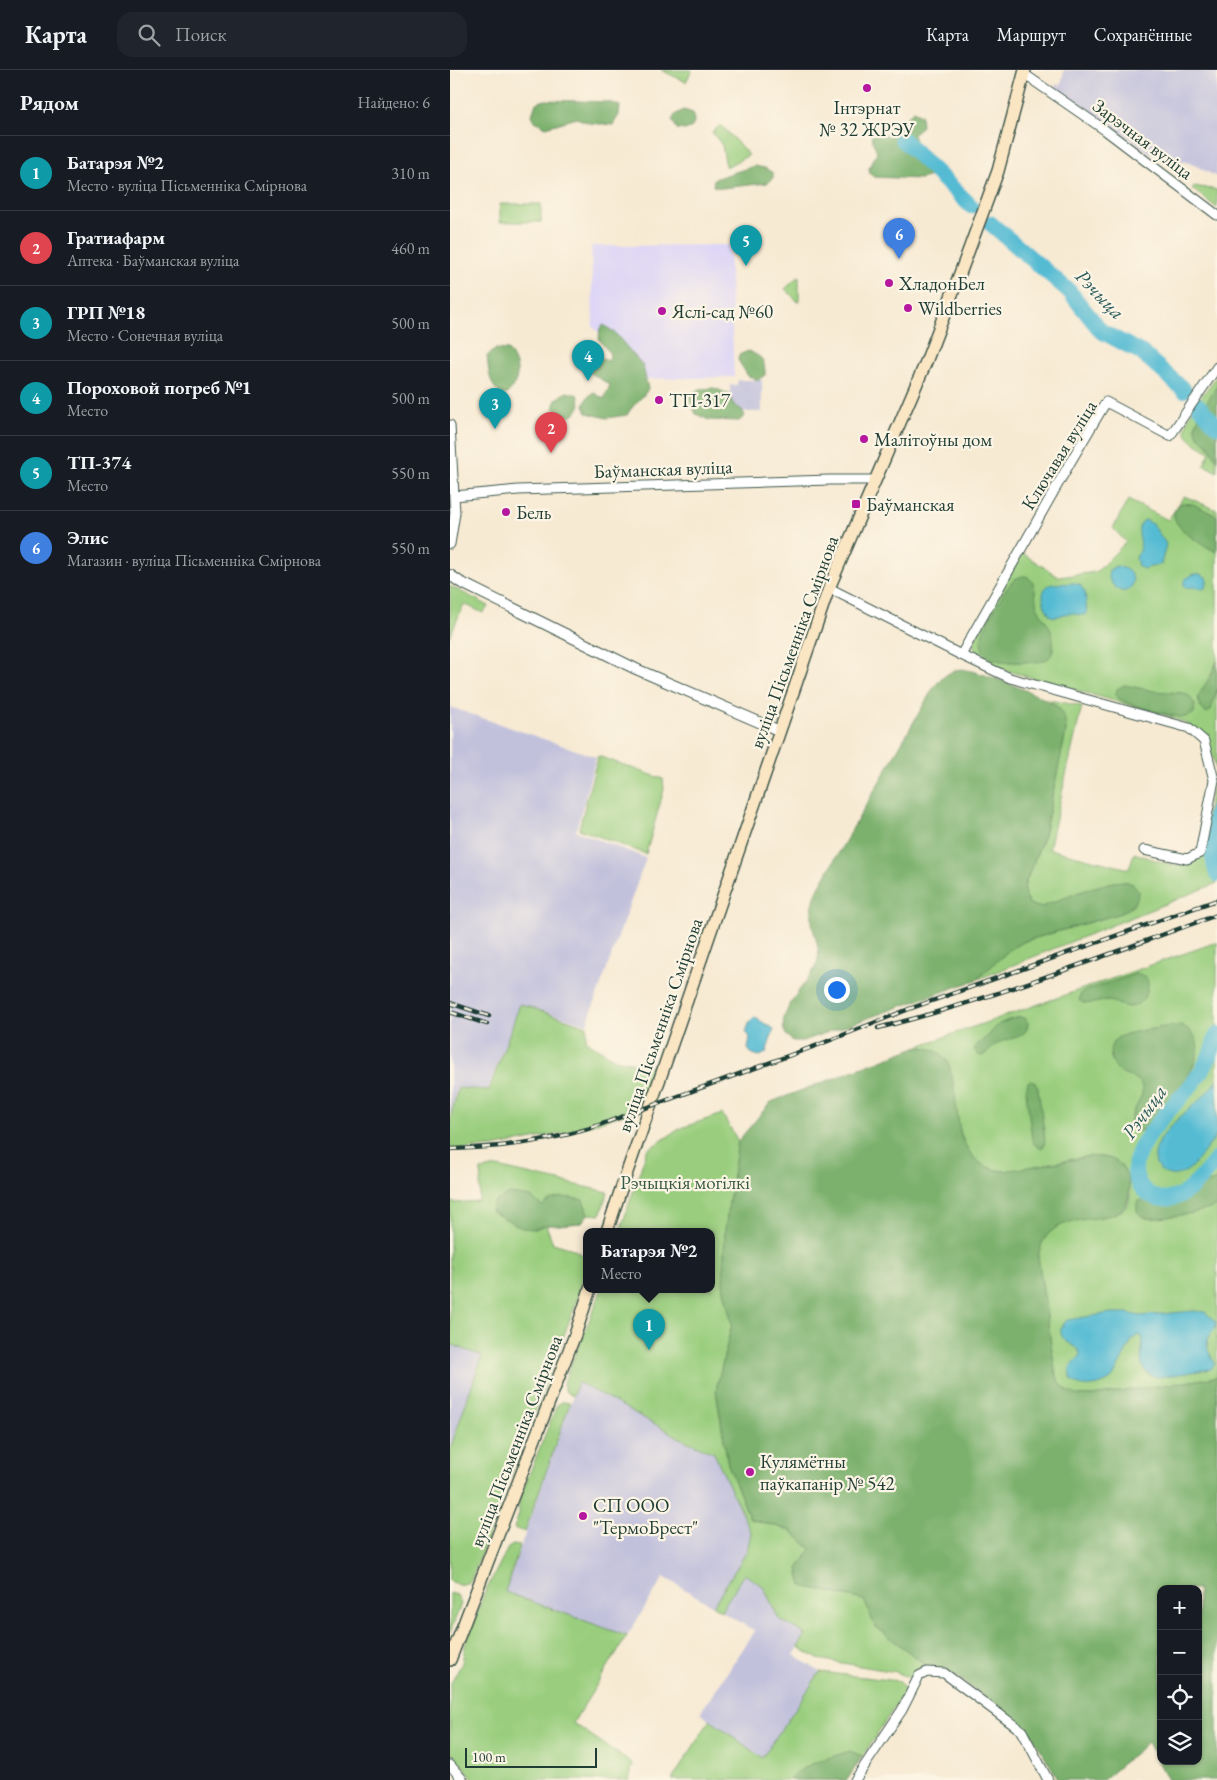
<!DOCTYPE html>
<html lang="ru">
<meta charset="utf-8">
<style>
body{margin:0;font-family:"EB Garamond",serif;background:#20242c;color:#f1f3f6}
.controls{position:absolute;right:15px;bottom:15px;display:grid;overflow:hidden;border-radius:10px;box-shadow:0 1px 4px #0004}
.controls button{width:45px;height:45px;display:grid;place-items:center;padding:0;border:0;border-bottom:1px solid #363941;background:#171b24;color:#f1f3f6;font:25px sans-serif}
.scale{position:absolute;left:15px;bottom:12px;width:132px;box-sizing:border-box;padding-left:5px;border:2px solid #1f3d34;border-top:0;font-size:14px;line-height:18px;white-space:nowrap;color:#1f3d34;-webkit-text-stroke:4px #fcf5e5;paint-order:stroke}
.you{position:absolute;left:386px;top:919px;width:18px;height:18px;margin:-12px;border:4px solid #fff;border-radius:50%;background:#1a73e8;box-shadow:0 0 0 8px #1a73e833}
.badge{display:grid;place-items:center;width:32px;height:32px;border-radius:50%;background:#8c9099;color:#fff;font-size:16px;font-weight:700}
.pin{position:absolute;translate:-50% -41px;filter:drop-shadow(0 1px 2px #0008)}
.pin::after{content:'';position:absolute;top:26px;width:18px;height:15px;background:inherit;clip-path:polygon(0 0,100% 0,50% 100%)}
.popup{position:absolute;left:133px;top:1158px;width:132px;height:65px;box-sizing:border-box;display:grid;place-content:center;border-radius:10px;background:#171b24;filter:drop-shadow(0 1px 4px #0005);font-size:16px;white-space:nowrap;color:#9ea1a6}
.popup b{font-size:19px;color:#f1f3f6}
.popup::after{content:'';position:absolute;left:50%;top:100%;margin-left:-10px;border:10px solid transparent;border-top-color:#171b24}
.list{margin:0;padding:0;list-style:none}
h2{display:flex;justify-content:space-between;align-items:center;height:65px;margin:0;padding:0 20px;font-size:21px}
h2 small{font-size:16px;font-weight:400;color:#9ea1a6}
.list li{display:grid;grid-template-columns:32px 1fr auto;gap:15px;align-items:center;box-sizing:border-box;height:75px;padding:0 20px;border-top:1px solid #363941}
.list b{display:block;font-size:19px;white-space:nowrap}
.list p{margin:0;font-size:16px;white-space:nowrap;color:#9ea1a6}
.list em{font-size:16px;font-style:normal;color:#9ea1a6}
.icon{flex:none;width:28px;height:28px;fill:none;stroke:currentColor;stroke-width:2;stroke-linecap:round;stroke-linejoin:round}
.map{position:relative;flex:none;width:767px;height:1710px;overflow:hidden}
header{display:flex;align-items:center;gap:30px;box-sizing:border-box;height:70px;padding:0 25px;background:#171b24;border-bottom:1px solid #363941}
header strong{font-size:24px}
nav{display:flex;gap:28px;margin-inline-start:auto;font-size:18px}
.search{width:350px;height:45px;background:#20242c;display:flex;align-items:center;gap:12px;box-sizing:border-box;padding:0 18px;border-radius:15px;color:#9ea1a6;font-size:19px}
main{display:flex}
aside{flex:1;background:#171b24}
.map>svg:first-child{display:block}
.built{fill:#ddd5f6}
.industrial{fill:#c2c1dc}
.green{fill:#9ace7e;stroke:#5c8659}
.forest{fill:#7bb16d;stroke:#4d7750;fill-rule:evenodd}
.water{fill:#55bbd3;stroke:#3a7c84}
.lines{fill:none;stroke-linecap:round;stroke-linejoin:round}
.river{stroke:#55bbd3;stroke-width:16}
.minor-casing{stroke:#3f574c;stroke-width:11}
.tertiary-casing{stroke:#3f574c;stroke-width:12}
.secondary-casing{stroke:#3f574c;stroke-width:14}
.minor{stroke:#fff;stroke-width:9}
.tertiary{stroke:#fff;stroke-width:10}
.secondary{stroke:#fbe6c4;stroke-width:11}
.rail-casing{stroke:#1f3d34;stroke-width:4.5}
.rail{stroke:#fcf5e5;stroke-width:2.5;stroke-dasharray:8;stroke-linecap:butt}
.poi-dot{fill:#b5179e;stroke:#fcf5e5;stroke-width:2}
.labels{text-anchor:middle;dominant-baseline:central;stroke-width:4.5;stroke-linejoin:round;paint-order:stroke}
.poi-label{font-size:19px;fill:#1f3d34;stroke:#fcf5e5;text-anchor:start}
.street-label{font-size:19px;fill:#1f3d34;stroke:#fcf5e5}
.park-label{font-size:19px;fill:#385a43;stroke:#fcf5e5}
.water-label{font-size:20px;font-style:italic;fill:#2c5c5c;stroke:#fcf5e5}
</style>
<header>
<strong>Карта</strong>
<div class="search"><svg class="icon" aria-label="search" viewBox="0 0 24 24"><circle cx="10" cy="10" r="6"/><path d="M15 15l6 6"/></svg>Поиск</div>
<nav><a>Карта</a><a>Маршрут</a><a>Сохранённые</a></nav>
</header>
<main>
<aside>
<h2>Рядом<small>Найдено: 6</small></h2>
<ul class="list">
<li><span class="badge" style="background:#0f9aa8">1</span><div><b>Батарэя №2</b><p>Место · вуліца Пісьменніка Смірнова</p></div><em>310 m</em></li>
<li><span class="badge" style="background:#e0444e">2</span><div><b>Гратиафарм</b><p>Аптека · Баўманская вуліца</p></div><em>460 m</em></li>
<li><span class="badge" style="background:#0f9aa8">3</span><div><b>ГРП №18</b><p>Место · Сонечная вуліца</p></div><em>500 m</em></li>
<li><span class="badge" style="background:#0f9aa8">4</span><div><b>Пороховой погреб №1</b><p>Место</p></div><em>500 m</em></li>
<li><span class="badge" style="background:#0f9aa8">5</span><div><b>ТП-374</b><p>Место</p></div><em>550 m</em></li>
<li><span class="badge" style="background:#3f7fe0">6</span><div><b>Элис</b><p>Магазин · вуліца Пісьменніка Смірнова</p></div><em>550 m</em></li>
</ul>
</aside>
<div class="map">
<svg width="767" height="1710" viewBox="0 0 767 1710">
<rect width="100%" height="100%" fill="#fcf5e5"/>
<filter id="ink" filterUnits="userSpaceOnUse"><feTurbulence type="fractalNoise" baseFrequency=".02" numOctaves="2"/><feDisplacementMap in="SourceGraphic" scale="10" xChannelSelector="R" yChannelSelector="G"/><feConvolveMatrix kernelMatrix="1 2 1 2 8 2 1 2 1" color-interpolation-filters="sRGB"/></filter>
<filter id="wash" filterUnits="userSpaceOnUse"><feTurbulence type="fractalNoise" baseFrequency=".0096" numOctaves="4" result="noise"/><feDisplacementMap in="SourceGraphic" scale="20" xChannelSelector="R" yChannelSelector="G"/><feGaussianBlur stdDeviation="1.12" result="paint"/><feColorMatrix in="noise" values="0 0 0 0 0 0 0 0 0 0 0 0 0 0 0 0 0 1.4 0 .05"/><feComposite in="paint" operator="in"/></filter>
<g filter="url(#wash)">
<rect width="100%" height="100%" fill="#f7ead3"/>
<path class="built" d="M279 175 284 307 195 309 143 257 141 176Z"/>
<path class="industrial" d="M614 0H767V107L746 96 734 91 701 84 606 17V14L611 16Z
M288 310H312V342H280V315H287Z
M0 637 146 687 126 761 196 788 137 954 70 934 38 1019 7 1018 0 1046Z
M0 1274 32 1286 0 1379Z
M128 1312 236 1371 264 1383 269 1392 301 1463 297 1481 263 1536 214 1507 177 1566 55 1522Z
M294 1504 313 1516 329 1549 356 1565 344 1585 370 1602 312 1688 250 1643 305 1561 271 1541Z"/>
<path class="green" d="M211 0H242L236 12Z
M271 55 299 85 276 97 272 75 262 62Z
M744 116 767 120V138L745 121 742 119Z
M50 134H91V152H50Z
M349 206V233L335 219Z
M767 306V402L754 395 760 382C753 378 743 373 738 367 727 353 758 318 767 306Z
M734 426 767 440V813L526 910 559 880 575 871 671 843 684 835 655 815 591 837C576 837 573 826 575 814L594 765 616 661 610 639 599 630 632 636 599 779 679 799 684 783C697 787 720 796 733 795 739 794 743 791 748 787L766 700 764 691 760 680 741 656 721 647 544 597 527 587 523 573 572 483 609 507 646 502 676 472 663 458 678 430 718 450Z
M0 516 39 536 33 543 14 534 0 566Z
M148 686 213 709 214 719 196 784 129 759Z
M767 872V1307L642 1326C622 1327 610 1320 605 1301L588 1187C590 1174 596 1163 608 1156 637 1139 701 1161 673 1099 669 1091 659 1087 650 1087 637 1086 625 1089 612 1091 593 1095 574 1098 555 1101 511 1098 508 1056 503 1021 502 1015 503 1007 500 1002 497 995 481 983 475 977H466Z
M70 934 137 956 136 971 165 989 205 997 187 1040 114 1063 42 1077 0 1080V1049L8 1018 39 1020Z
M272 1044 288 1071 275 1160 273 1216 282 1254 266 1320 278 1394 300 1449 340 1460 361 1479 348 1499 352 1515 414 1530 425 1556 476 1595 466 1600 460 1608 446 1602 368 1589 348 1577 356 1565 329 1549 313 1516 294 1504 271 1541 263 1536 297 1481 301 1463 264 1383 236 1371 128 1312 123 1326 116 1322 113 1314 152 1219H262V1161H170L197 1080 231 1058Z
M47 1097 158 1122 150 1145 138 1144 131 1153 96 1155 103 1173 123 1179 136 1187V1198L125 1236 21 1510C14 1516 9 1515 0 1511V1379L32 1286 0 1274V1129L4 1133 29 1131 31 1100Z
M112 1332 120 1333 75 1462 64 1458 69 1444V1430L107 1335Z
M63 1475 70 1476 55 1522 177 1566 123 1653 183 1694 179 1710H25L0 1682V1615L12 1593 16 1571 34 1524 58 1478Z
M0 1523 7 1525 11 1534 0 1563Z
M370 1602 449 1611 455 1621 397 1710H222L260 1650 312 1688Z"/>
<path class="forest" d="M95 30 159 32 170 36 169 45 163 55 139 53 127 48 96 57 85 51 82 45 86 33Z
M234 40 243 43 244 52 242 57 235 60 227 59 222 50 226 44Z
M463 41 471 45 472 56 463 65C466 77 478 85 486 95L482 106 470 109 424 107 420 104 419 98 427 82 421 66 433 64 439 67Z
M304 96 315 98 323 103V108L317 113 272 118 263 116 264 109Z
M154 255 165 263 193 296 198 319C192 329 183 334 177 345L157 348 137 343 134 336 137 328 143 322 154 329 160 315 128 295 132 282C141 275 147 280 152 289L159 291 160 284 149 269 150 258Z
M46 279 58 280C70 296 71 310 56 325 39 321 39 301 37 286Z
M298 281C312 287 315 289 315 305L308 310 298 306 288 290 289 285Z
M767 316V391L759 376 748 366 745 357 750 343Z
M264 318 279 324 283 334 292 340 295 346 289 351 259 350 246 344 240 331 242 323 250 319Z
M117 322 128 325C132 335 129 340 121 346L114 345 103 338C105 329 109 326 117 322Z
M732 433 743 434 767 446V482C754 476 705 450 732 433Z
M576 506C590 514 582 528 589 540 592 546 596 550 599 556 604 566 607 586 595 590 589 593 581 592 575 592 555 593 523 592 533 562 540 548 553 520 564 510 568 507 571 506 576 506Z
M767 591V619L761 640 757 643 750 638 748 627 762 603Z
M511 599C527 600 595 626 606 636 614 643 616 651 616 661L594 765 575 814C573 826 576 837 591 837 614 828 639 817 664 812 692 807 697 831 671 843L575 871 559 880 526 910 353 971H343C314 954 358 913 366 896 373 880 363 866 362 851 361 839 364 828 369 817L482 620C490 609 498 601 511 599Z
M674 615 704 621 733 623 738 625 745 634 744 643C740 646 738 647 733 647 723 647 672 634 667 627 665 624 666 622 667 619Z
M687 903 696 907C702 919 693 936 679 937 672 937 666 932 659 931 649 930 637 938 629 930L631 923 635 921Z
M569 947 575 948 578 953C577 971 558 966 547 974 541 978 538 984 531 986 516 978 532 972 538 966 542 962 545 957 549 954 555 951 562 949 569 947Z
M731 955C767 972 736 1012 717 1034 709 1043 701 1057 690 1061L683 1060C673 1047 695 1032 692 1017 690 1007 678 1008 671 1003 666 999 662 993 661 987 659 980 661 974 666 969 675 961 717 957 731 955Z
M466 977C478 977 490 980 497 991 504 1003 507 1049 511 1066 519 1086 532 1100 555 1101 575 1098 595 1094 615 1091 627 1089 640 1085 653 1087 660 1088 668 1091 672 1097 677 1104 680 1114 679 1122 678 1168 597 1127 588 1187L605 1301C610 1320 622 1327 642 1326L767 1307V1710H718L698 1672 653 1710H609L579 1660 499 1601 476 1595 425 1556 414 1530 352 1516 348 1499 361 1479 340 1460 300 1449 278 1394 266 1320 282 1254 273 1216 275 1160 288 1071 321 1032ZM711 1519H748V1691H711Z
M581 1010 584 1011 588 1018 595 1069 594 1076 591 1078 584 1074 582 1070 576 1021 578 1012Z
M767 1110V1136C756 1142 708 1150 696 1148 692 1147 689 1144 687 1141V1132C697 1126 707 1135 717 1133 731 1131 740 1121 752 1115 757 1113 762 1112 767 1110Z
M60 1124 81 1127 92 1136C106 1124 116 1127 133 1130L138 1144 131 1153 109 1155H96L85 1159 72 1158 41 1141 44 1132Z
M400 1681 412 1686 397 1710H339C354 1693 379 1688 400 1681Z"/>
<path class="water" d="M696 450 703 455 716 474 711 494 693 499 688 496 686 488C695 470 688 474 689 457L693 451Z
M666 496C697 501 679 535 663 515 659 510 658 506 659 500Z
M744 504H750L757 508V514L754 519 742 517 737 518 734 516V510Z
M624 513 630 515 635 522 637 544C630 547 626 543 619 543 612 544 608 548 601 546 593 537 587 516 604 514 611 513 618 514 624 513Z
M304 947 324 959 316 983 310 986 302 984 298 979 300 967 296 962 300 951Z
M767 1009C767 1025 767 1048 767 1063 766 1068 760 1074 757 1078 750 1087 743 1098 733 1103 715 1111 699 1096 707 1077 718 1049 752 1035 767 1009Z
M744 1241 755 1242 766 1252 765 1259 757 1269 758 1280 765 1294 761 1299 710 1307C685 1305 692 1285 693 1268L688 1265 682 1270 663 1307C653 1318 618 1323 620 1300 620 1292 629 1292 630 1284 626 1272 609 1274 611 1258L617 1250 661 1243H677L690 1246Z"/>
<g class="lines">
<path class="river" d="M452 69 521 136
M540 153 619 221 651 261 692 283 734 320
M748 335 767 356
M767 740C759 762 760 782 767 804
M767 965C763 981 756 996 746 1009 729 1033 669 1082 689 1114 693 1120 700 1126 707 1128 734 1135 752 1106 767 1089"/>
</g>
</g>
<g filter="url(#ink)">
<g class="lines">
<g class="minor-casing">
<path id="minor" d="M574 4 655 60 767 145
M0 355 5 443 0 474
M4 426 68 420 380 410H424
M379 518 511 585 560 608 739 658 754 671 764 710 750 783 737 789 694 780
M511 585 621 391 656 332 720 366 767 297
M0 1695 13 1710
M405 1710 452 1640 469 1606 477 1602 494 1603 572 1661 598 1710"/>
</g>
<g class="tertiary-casing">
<path id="tertiary" d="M0 505 10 512 186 599 330 661"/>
</g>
<g class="secondary-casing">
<path id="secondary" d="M157 1161 170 1122 214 997 379 518 476 292 514 193 548 101 575 0
M0 1590 126 1262 140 1219"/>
</g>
<use href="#minor" class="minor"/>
<use href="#tertiary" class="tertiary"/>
<use href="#secondary" class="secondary"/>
<g class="rail-casing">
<path id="rail" d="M0 933 39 946
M0 942 37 954
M428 958C544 929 655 885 767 845
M0 1079C48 1078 95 1072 141 1058L368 975 459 939 767 830"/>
</g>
<use href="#rail" class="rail"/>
</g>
</g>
<g class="poi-dot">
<circle cx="417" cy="18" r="5"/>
<circle cx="439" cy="213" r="5"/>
<circle cx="458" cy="238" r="5"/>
<circle cx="212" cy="241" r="5"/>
<circle cx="209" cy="330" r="5"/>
<circle cx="414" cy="369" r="5"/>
<rect x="401" y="429" width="10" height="10" rx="2.5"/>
<circle cx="56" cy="442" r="5"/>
<circle cx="300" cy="1402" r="5"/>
<circle cx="133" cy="1446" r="5"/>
</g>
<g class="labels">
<g class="poi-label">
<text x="417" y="37" text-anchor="middle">Інтэрнат<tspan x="417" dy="22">№ 32 ЖРЭУ</tspan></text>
<text x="449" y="213">ХладонБел</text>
<text x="468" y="238">Wildberries</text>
<text x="222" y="241">Яслі-сад №60</text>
<text x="219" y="330">ТП-317</text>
<text x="424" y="369">Малітоўны дом</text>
<text x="416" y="434">Баўманская</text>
<text x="66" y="442">Бель</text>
<text x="310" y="1391">Кулямётны<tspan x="310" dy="22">паўкапанір № 542</tspan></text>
<text x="143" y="1435">СП ООО<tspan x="143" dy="22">"ТермоБрест"</tspan></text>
</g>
<g class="street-label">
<text transform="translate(693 69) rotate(37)">Зарэчная вуліца</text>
<text transform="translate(609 385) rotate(-58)">Ключавая вуліца</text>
<text transform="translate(213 399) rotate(-2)">Баўманская вуліца</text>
<text transform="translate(344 572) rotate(-70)">вуліца Пісьменніка Смірнова</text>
<text transform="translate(210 955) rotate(-71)">вуліца Пісьменніка Смірнова</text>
<text transform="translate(66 1371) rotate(-69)">вуліца Пісьменніка Смірнова</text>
</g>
<g class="park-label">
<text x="235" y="1112">Рэчыцкія могілкі</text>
</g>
<g class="water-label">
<text transform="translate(650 224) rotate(46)">Рэчыца</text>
<text transform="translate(694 1042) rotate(-54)">Рэчыца</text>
</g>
</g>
</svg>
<div class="controls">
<button>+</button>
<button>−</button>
<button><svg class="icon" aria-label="locate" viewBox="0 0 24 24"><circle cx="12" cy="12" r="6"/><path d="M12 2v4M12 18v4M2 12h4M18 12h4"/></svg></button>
<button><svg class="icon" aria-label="layers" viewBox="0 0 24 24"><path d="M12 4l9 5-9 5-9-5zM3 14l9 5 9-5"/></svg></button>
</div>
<div class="scale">100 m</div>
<div class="you"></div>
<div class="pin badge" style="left:199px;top:1280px;background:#0f9aa8">1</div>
<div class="popup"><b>Батарэя №2</b>Место</div>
<div class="pin badge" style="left:101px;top:383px;background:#e0444e">2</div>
<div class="pin badge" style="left:45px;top:359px;background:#0f9aa8">3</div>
<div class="pin badge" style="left:138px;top:311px;background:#0f9aa8">4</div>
<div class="pin badge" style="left:296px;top:196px;background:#0f9aa8">5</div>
<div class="pin badge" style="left:449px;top:189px;background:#3f7fe0">6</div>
</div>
</main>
